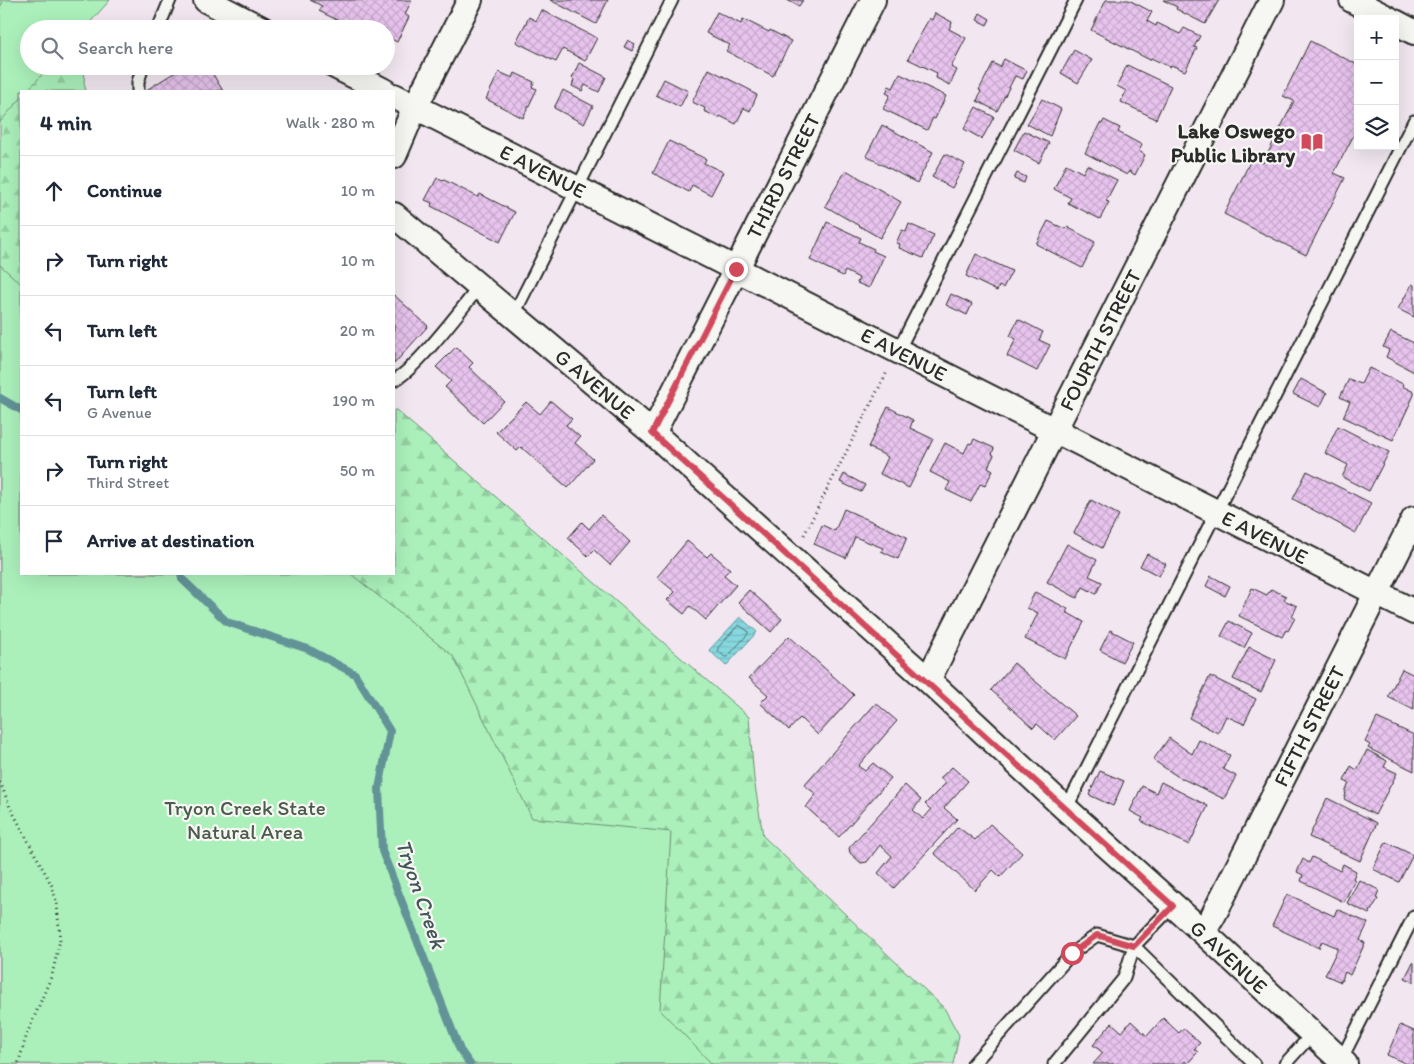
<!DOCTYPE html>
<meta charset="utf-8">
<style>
body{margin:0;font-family:Itim,sans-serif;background:#f2f2f3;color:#1f2937}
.controls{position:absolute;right:15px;top:15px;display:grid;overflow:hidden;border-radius:0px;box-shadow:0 5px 20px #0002}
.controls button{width:45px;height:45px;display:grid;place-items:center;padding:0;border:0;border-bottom:1px solid #e0e1e3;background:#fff;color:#1f2937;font:25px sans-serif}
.stop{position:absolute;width:15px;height:15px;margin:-11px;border:4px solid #d1495b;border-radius:50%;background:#fff}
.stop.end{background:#d1495b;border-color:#fff;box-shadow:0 1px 5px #0008}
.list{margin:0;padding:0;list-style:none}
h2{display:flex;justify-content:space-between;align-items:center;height:65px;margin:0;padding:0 20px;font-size:21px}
h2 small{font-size:16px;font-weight:400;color:#747a83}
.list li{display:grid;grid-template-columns:32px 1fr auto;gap:15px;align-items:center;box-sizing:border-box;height:70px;padding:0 20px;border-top:1px solid #e0e1e3}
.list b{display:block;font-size:19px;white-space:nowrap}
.list p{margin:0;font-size:16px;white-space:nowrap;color:#747a83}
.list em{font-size:16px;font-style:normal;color:#747a83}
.icon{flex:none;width:28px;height:28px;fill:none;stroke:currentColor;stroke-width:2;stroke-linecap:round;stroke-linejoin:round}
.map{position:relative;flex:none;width:1414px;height:1064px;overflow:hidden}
.search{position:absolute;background:#fff;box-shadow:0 5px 20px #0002;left:20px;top:20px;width:375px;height:55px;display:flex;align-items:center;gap:12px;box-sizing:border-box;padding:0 18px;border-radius:28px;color:#747a83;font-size:19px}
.panel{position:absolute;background:#fff;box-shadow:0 5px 20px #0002;left:20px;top:90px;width:375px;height:485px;border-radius:0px}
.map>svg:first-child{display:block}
.forest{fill:url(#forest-firs);stroke:#6b8e73}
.park{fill:#abf0bb;stroke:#6b8e73}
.water{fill:url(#water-rules);stroke:#629397}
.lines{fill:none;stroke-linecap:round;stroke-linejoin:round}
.shore{stroke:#4f7073;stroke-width:1}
.stream{stroke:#629397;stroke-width:8}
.building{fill:url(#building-cross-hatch);stroke:#2b2b2b}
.lane-casing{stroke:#2b2b2b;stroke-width:15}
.street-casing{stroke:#2b2b2b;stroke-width:28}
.path{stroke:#2b2b2b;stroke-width:3;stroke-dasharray:1 4;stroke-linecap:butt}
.lane{stroke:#f6f6f2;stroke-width:11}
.street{stroke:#f6f6f2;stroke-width:24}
.route{stroke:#d1495b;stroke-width:6}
.labels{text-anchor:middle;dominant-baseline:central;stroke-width:4.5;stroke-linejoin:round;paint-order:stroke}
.poi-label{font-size:21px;font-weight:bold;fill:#2b2b2b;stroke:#f6f6f2;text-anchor:end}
.street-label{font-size:21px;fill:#2b2b2b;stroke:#f6f6f2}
.park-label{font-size:21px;fill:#4b5c4f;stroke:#f6f6f2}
.water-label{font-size:22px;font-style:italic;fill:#425658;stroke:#f6f6f2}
</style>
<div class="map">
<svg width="1414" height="1064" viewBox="0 0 1414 1064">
<defs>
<pattern id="forest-firs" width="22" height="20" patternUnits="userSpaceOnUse" patternTransform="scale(1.25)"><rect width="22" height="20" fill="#abf0bb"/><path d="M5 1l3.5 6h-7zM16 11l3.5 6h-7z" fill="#93cea1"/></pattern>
<pattern id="water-rules" width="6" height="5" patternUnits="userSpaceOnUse" patternTransform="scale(1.25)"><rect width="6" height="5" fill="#86d8df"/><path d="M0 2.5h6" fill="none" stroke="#74bac0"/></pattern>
<pattern id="building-cross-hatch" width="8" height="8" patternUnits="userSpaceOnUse" patternTransform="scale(1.25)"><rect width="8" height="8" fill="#e7c3ed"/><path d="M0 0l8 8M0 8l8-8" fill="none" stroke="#c6a8cb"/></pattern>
</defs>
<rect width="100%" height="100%" fill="#f2e7f0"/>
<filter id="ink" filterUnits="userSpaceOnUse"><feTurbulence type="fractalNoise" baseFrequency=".02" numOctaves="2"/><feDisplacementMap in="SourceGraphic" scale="10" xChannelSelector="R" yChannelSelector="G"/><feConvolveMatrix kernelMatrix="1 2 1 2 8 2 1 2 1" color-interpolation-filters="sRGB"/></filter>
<g filter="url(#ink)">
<path class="forest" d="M0 0H91L88 29H29V66H85L84 83 86 91H21V574H394V410H396L749 717 754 779 763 836 944 1008 959 1035 953 1064H0Z"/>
<path class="park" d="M4 0H110L84 29H29V66H50L27 91H21V98L0 122V7Z
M0 265 21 284V574H351L453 656 532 818 671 832 660 1010 712 1064H0Z"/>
<path class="water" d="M740 617 757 632 726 666 709 650Z"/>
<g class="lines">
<path class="shore" d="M739 625 748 631V634L727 657H725L718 651V648Z"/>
<path class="stream" d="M0 398 21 410
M181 574 182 579 227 622 308 649 355 674 390 731 379 789 382 851 460 1050 470 1064"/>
</g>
<path class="building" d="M310 0H412L405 14 409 17 397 42 389 38 386 44V29H355L319 11 322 6Z
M550 0H608L596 24Z
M787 0H803L799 6Z
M1106 0H1129L1152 12 1147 21 1156 26 1157 23 1180 34 1184 28 1200 36 1194 47 1197 48 1185 71 1171 65 1170 67 1151 58 1150 60 1091 30Z
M1163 0H1219L1205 24 1176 9 1177 7Z
M541 10 597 38 585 61 563 49 556 62 516 42 529 17 536 21Z
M717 12 741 24 743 19 769 32 770 30 791 41 773 76 726 51 730 45 706 33Z
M935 13 952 22 949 29 966 38 951 67 957 70 950 85 936 78 937 73 908 59 929 18 932 20Z
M980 13 990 19 987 25 977 20Z
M628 40 635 44 632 51 624 47Z
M1310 41 1358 65V127L1334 173 1345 178 1306 255 1224 214 1252 158 1263 163 1294 101 1283 96Z
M1074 50 1092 60 1078 83 1061 73Z
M1004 59 1027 71 1023 79 1015 76 997 111 977 101 981 91 979 90 993 63 1000 67Z
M579 63 606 77 599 92 585 85 582 91 572 86 574 80 572 78Z
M1127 65 1171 86 1156 119 1121 102 1126 91 1117 86Z
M185 66H208L223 91H149L148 89Z
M709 69 752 91 751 92 757 95 750 111 744 108 736 124 720 116 719 118 704 111 705 108 692 102Z
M499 72 513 78 515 73 534 82 532 87 537 89 523 118 486 99Z
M900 74 946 96 935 119 933 118 927 130 883 109 890 95 886 93 889 86 893 88Z
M664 79 688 91 680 107 656 95Z
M563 90 593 106 584 124 554 108Z
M1042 99 1061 109 1050 136 1027 124Z
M976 107 994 117 982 139 964 129Z
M1104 120 1120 128 1118 132 1142 145 1139 151 1145 155 1135 175 1129 171 1127 175 1085 153 1100 123 1102 124Z
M882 125 933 152 917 183 866 156Z
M1024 131 1049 143 1039 163 1014 150Z
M669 141 706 159 704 163 723 172 711 195 692 185 689 192 653 173Z
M945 154 965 164 952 188 932 177Z
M1066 164 1083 173 1087 165 1117 180 1106 201 1109 202 1100 219 1068 203 1071 198 1054 189Z
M846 170 901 202 880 238 825 206Z
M1017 173 1026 177 1024 183 1014 179Z
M437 178 443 181 444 180 478 197 480 194 515 212 500 242 431 206 432 203 425 200Z
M1048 221 1065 229 1067 227 1095 242 1082 268 1036 244Z
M827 222 861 238 859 242 874 249 873 251 884 256 869 288 857 283 859 278 845 271 843 276 810 260Z
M909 224 934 235 923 258 899 248 900 244 896 243 902 230 906 232Z
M976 254 1012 271 1003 288 999 286 997 291 966 276Z
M1412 284 1414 285V317L1398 309Z
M951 294 972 304 967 315 946 305Z
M394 295 428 326 394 364Z
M1018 319 1043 332 1039 340 1050 345 1037 371 1007 356 1016 339 1010 336Z
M1391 332 1414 343V372L1386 357 1389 350 1383 347Z
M456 347 473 363 469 367 504 401 483 423 445 387 451 381 436 367Z
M1369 368 1403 384 1402 386 1414 392V395L1393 440 1343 417 1350 402 1340 397 1349 379 1361 384Z
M1301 379 1327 393 1320 407 1293 394Z
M551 401 572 419 566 425 580 437 575 443 593 459 568 488 521 447 517 451 496 432 526 402 540 414Z
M888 407 913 420 910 428 933 439 909 488 880 474 888 457 868 447Z
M1338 426 1389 452 1369 491 1342 477 1348 465 1325 453Z
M974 439 994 448 992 454 994 455 988 467 993 470 985 486 980 484 971 502 946 490 950 482 930 472 945 443 964 453 969 443 971 444Z
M1307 471 1371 503 1356 533 1293 499Z
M844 474 865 485 861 492 840 482Z
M1091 500 1119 515 1102 548 1074 533Z
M844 509 907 537 898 559 881 551 883 548 855 537 846 558 814 544 822 525 835 531Z
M601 515 630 542 610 565 594 550 588 556 568 538 582 522 589 529Z
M687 541 707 557 711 553 730 569 724 575 736 585 706 620 690 606 684 614 667 600 675 592 657 577Z
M1067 544 1097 560 1089 576 1102 582 1096 594 1083 587 1077 598 1047 582Z
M1147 554 1166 564 1159 576 1140 566Z
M1211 576 1230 586 1225 596 1206 586Z
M1252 588 1267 595 1271 589 1286 596 1284 600 1297 606 1292 617 1295 618 1288 631 1286 630 1282 637 1239 616Z
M749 590 782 619 771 632 738 602Z
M1035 592 1068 609 1066 612 1084 622 1065 659 1025 639 1038 613 1027 608Z
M1229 621 1252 633 1244 648 1221 636Z
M1110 630 1133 642 1122 662 1100 650Z
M789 636 854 695 818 735 800 718 789 730 760 703 768 695 749 678Z
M1249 647 1276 660 1261 692 1233 679Z
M1014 663 1076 716 1055 740 1037 724 1033 728 991 690Z
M1402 669 1414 675V710L1388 697Z
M1210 676 1256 699 1244 724 1226 716 1218 733 1189 718Z
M876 703 897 721 858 766 865 771 873 763 891 778 839 837 806 807 816 794 804 785Z
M1377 718 1414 735V771L1368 748 1370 745 1365 742Z
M1169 738 1192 754 1199 740 1230 755 1223 769 1236 776 1224 799 1177 776 1153 760Z
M1367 750 1387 761 1384 767 1397 773 1375 815 1344 799 1346 794 1345 793 1349 783 1344 781 1351 766 1357 770Z
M952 767 968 781 944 808 957 819 894 888 878 873 892 856 880 845 867 862 861 863 850 853 849 848 905 785 921 800 913 810 923 819 931 810 925 804 946 783 940 778Z
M1100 771 1124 781 1113 806 1089 795Z
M1161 782 1208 806 1189 845 1141 821 1143 818 1130 811 1142 786 1156 793Z
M1327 798 1377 823 1360 861 1309 837Z
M990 824 1022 853 1000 877 993 870 975 890 934 853 958 827 975 840Z
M1386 842 1413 855 1399 882 1373 869Z
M1312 857 1340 871 1343 864 1356 871 1353 879 1355 880 1344 902 1301 881 1303 875 1297 872 1303 859 1309 863Z
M1359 880 1379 890 1376 898 1378 899 1369 914 1347 903Z
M1287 894 1334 916 1337 909 1368 923 1360 940 1365 943 1350 975 1345 972 1341 982 1325 975 1338 948 1322 941 1319 948 1272 926Z
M1413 962 1414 963V982L1405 978Z
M1163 1018 1179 1033 1183 1028 1200 1043 1194 1049 1198 1052 1187 1064 1185 1061 1183 1064H1093L1103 1053 1093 1045 1112 1023 1122 1032 1131 1021 1147 1036Z
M1400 1025 1414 1031V1064H1407L1387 1055Z"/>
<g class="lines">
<g class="lane-casing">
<path id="lane" d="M158 29 170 0
M138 91V82L143 66
M513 316 672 0
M898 351 1076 0
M394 380C414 372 463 307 479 287
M1066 809 1414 121
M1341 1060 1414 916
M973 1064 1072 953 1097 935 1134 946 1173 906
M1054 1064 1124 978 1134 946 1254 1064
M1285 1064 1313 1033"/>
</g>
<g class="street-casing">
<path id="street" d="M206 0 262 29
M1352 0 1389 19
M1395 22 1414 32
M335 66 384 91
M394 96 1414 612
M394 156 415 107 470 0
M394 215 653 433 928 680 1066 809 1203 932 1345 1064
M653 433 873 0
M928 680 1272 0
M1203 932 1213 916 1414 519"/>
</g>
<path class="path" d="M804 535 887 372
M0 782 10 807 52 886 57 904 60 940 52 975 27 1034 18 1064"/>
<use href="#lane" class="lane"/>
<use href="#street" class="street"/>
</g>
</g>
<g class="lines" filter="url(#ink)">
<path class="route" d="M736 269 652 433C827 590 1000 748 1173 906L1134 946 1097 935 1072 953"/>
</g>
<defs>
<g id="library-bare" transform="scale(1.725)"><path d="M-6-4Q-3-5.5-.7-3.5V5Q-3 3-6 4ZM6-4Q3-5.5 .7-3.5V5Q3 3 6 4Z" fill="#d1495b" stroke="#f6f6f2" stroke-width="2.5" paint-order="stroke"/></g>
</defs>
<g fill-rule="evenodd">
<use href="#library-bare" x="1312" y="142"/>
</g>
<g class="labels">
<g class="poi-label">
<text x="1295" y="130">Lake Oswego<tspan x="1295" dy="24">Public Library</tspan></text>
</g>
<g class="street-label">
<text transform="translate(543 171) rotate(27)">E AVENUE</text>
<text transform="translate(783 176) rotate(-63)">THIRD STREET</text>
<text transform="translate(1100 340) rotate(-63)">FOURTH STREET</text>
<text transform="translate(904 354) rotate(27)">E AVENUE</text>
<text transform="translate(595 384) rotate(40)">G AVENUE</text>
<text transform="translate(1265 537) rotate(27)">E AVENUE</text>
<text transform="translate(1309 726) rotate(-63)">FIFTH STREET</text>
<text transform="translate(1229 957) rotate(43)">G AVENUE</text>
</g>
<g class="park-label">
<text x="245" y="807">Tryon Creek State<tspan x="245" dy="24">Natural Area</tspan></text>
</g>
<g class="water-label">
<text transform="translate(421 894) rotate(71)">Tryon Creek</text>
</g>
</g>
</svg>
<div class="controls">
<button>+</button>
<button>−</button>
<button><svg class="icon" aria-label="layers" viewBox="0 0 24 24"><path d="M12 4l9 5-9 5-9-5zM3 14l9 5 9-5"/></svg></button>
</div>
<div class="stop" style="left:1072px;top:953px"></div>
<div class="stop end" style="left:736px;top:269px"></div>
<div class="search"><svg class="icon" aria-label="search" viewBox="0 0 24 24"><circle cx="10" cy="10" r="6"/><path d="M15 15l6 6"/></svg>Search here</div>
<section class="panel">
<h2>4 min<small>Walk · 280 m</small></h2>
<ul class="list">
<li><svg class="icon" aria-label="ahead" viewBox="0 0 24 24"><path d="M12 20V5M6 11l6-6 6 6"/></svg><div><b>Continue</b></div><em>10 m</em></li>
<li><svg class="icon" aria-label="right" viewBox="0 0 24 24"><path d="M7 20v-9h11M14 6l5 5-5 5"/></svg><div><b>Turn right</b></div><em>10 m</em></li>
<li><svg class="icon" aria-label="left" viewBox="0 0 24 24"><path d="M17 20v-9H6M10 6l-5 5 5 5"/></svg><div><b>Turn left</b></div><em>20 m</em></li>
<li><svg class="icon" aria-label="left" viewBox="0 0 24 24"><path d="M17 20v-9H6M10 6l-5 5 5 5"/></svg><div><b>Turn left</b><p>G Avenue</p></div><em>190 m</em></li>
<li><svg class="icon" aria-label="right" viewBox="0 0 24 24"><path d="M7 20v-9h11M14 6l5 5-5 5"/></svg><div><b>Turn right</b><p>Third Street</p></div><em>50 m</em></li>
<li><svg class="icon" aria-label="arrive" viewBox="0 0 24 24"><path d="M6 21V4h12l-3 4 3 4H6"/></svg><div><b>Arrive at destination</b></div></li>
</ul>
</section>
</div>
